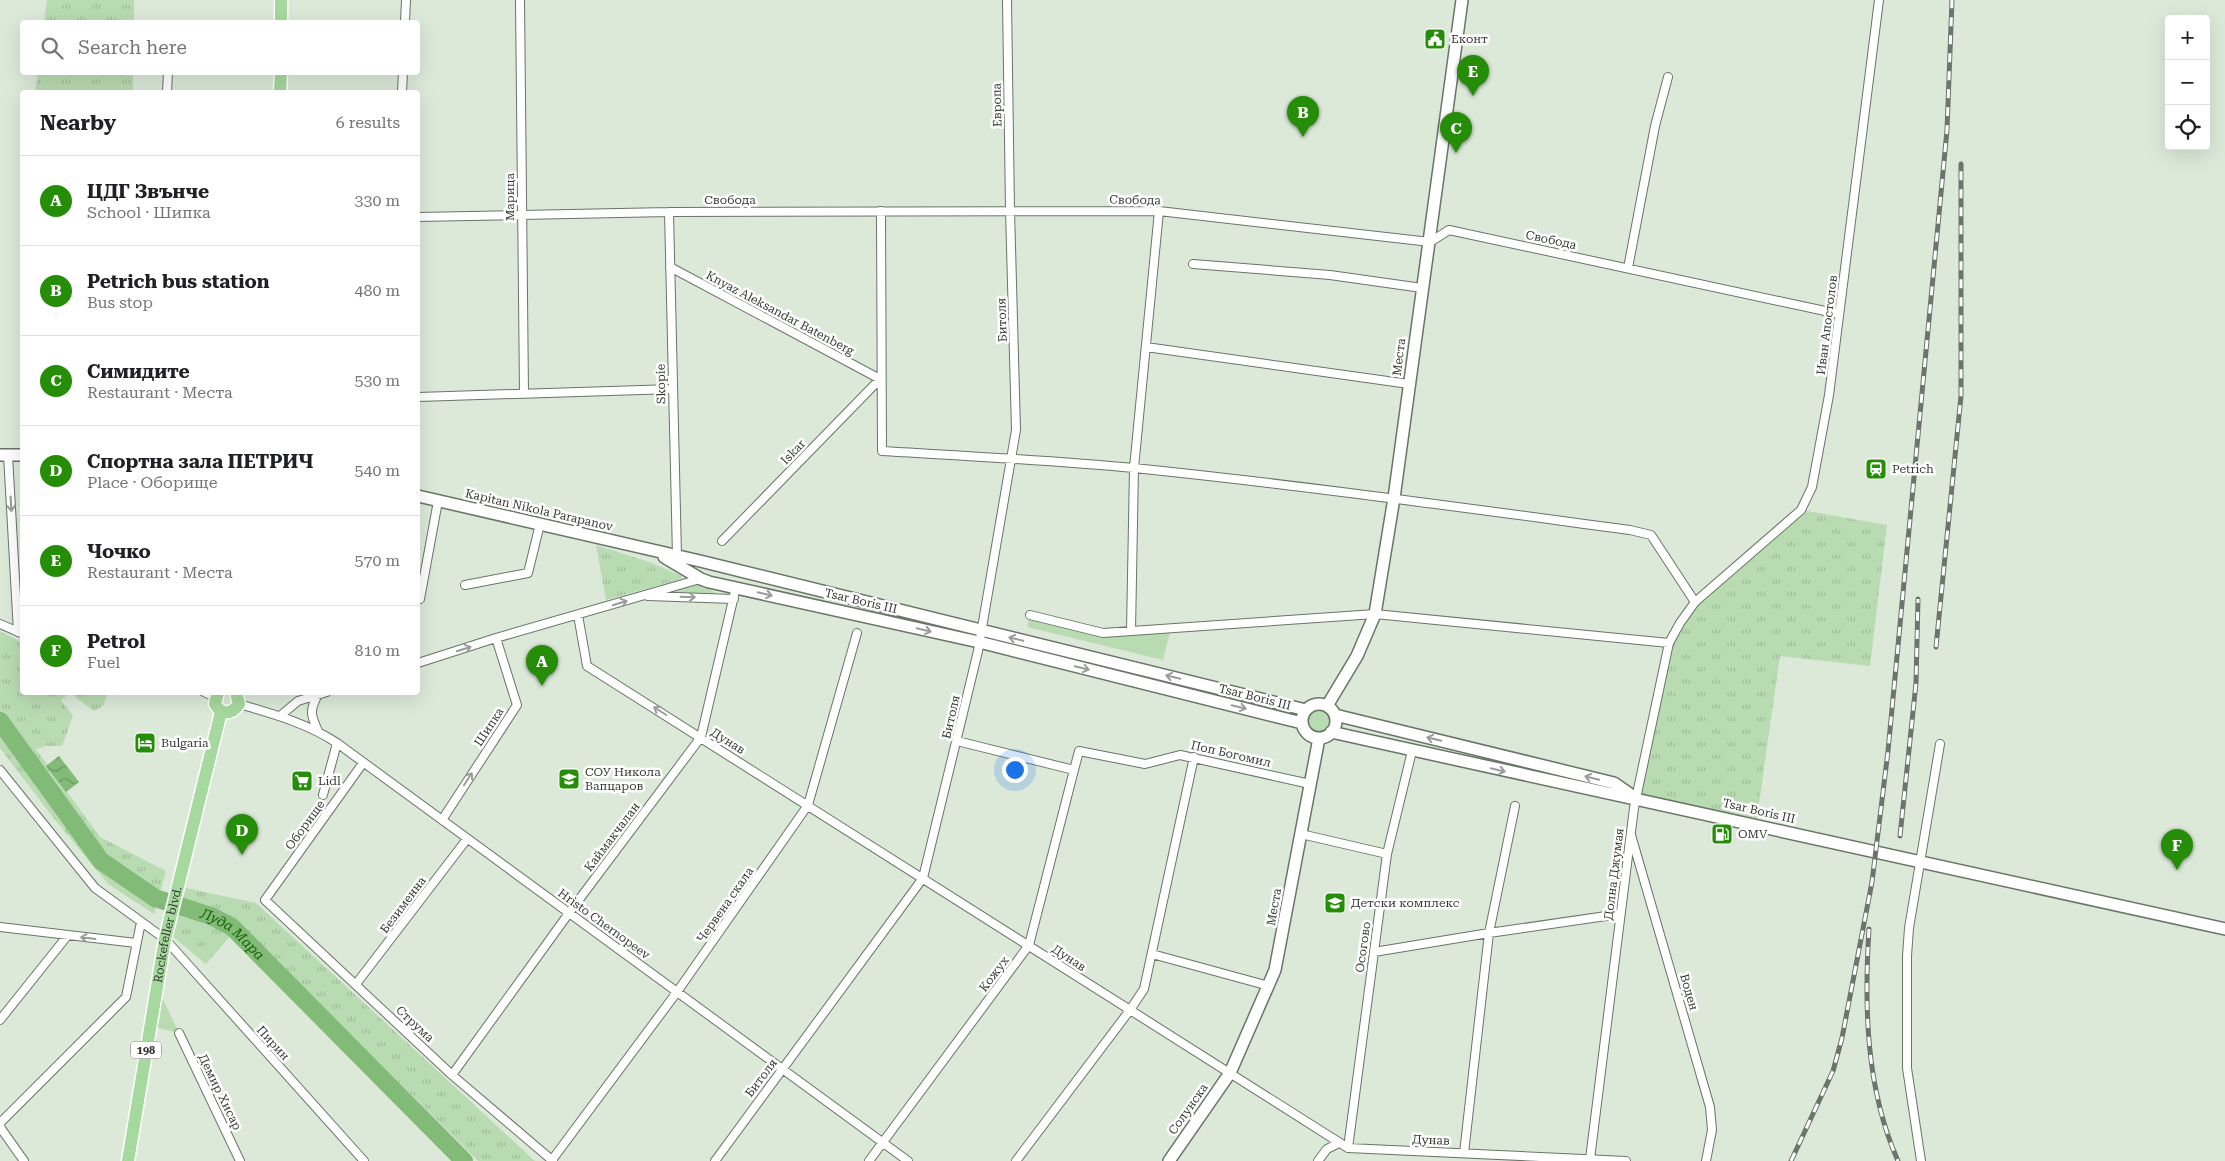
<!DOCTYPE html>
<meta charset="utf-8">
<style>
body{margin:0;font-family:"Roboto Serif",serif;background:#f2f2f2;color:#202124}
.controls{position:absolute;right:15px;top:15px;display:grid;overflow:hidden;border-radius:5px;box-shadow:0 5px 20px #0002}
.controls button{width:45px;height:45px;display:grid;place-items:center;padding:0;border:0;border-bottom:1px solid #e0e0e0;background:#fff;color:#202124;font:25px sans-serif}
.you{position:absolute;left:1014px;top:769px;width:18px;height:18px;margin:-12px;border:4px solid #fff;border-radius:50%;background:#1a73e8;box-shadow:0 0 0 8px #1a73e833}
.badge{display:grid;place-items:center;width:32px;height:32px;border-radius:50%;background:#268d08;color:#fff;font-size:16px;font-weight:700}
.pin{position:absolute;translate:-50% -41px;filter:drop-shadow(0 1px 2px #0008)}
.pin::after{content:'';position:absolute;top:26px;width:18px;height:15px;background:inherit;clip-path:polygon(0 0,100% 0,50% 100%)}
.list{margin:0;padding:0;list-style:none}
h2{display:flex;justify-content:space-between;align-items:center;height:65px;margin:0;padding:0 20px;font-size:21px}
h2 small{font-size:16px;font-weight:400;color:#757577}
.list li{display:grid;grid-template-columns:32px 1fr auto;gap:15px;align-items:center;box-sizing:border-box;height:90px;padding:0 20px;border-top:1px solid #e0e0e0}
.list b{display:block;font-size:19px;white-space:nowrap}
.list p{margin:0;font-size:16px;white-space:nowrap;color:#757577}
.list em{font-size:16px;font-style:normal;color:#757577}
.icon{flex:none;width:28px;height:28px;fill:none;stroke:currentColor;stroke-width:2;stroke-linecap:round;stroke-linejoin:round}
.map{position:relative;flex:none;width:2225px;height:1161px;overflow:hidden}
.search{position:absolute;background:#fff;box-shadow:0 5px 20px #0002;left:20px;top:20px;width:400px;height:55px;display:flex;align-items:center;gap:12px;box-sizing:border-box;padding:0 18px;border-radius:5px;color:#757577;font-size:19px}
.panel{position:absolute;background:#fff;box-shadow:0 5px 20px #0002;left:20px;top:90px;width:400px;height:605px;border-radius:5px}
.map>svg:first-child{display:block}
.grass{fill:#b9dbb2}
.park{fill:url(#park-tufts)}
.water{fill:url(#water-waves)}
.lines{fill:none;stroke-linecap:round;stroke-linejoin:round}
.river{stroke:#82ba77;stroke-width:18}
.street-casing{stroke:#697567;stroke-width:10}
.secondary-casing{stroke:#697567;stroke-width:14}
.primary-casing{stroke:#fff;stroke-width:15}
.street{stroke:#fff;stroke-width:8}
.secondary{stroke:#fff;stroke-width:11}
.primary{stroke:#a6d99d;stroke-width:12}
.rail-casing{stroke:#6d746b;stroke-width:5}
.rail{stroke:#fff;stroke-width:3;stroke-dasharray:9;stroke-linecap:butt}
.oneway{stroke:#9a9c9a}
.labels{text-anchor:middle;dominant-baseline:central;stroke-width:5;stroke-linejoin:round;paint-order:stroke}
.shield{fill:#fff;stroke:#727571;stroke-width:1}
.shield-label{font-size:11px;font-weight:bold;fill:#353a34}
.poi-label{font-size:12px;fill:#353a34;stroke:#fff;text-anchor:start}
.street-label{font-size:12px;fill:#353a34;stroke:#fff}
.water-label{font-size:14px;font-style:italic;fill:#166102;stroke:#fff}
</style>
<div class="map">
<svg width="2225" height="1161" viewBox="0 0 2225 1161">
<defs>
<pattern id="park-tufts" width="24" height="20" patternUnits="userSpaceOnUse" patternTransform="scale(1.25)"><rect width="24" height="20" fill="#b9dbb2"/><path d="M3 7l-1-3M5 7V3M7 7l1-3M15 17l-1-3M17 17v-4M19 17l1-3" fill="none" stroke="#a0bd9a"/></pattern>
<pattern id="water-waves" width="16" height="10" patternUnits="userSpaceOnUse" patternTransform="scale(1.25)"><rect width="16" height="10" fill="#82ba77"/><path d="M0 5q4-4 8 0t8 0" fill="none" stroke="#6b9862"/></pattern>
</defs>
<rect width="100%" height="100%" fill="#dce9d9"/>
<path class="grass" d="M691 584H699L718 594 673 592 671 589Z
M1030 615 1103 633 1171 628 1163 660 1027 627Z
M1308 721a11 11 0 1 1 22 0a11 11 0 1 1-22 0Z
M157 987 179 1033 150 1026Z"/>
<path class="park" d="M47 0H134V22H44Z
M38 73H133V92H35Z
M1801 510 1887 525 1870 666 1780 656 1756 825 1635 798 1669 643 1695 602Z
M596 545 652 563 682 576 681 579 606 600Z
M0 631 22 643V692L107 693 104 705 94 711 70 693 61 700 73 716 62 746H46L36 749 100 837 166 871 154 914 108 884 52 816 0 748Z
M186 888 256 903 535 1161H478L241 924 206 964 171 935Z"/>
<path class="water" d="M59 756 79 782 66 792 46 766Z"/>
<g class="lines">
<path class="river" id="s1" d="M0 721 101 861 155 898 211 916 232 927 464 1161"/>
<g class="street-casing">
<path id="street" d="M520 0 524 393
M405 22 406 0
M167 92 168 72
M402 92 403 72
M881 211 882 451C966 456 1050 460 1134 468 1300 485 1465 508 1630 530L1651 535 1695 602
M669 212 677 556
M418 217 669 212 1159 211 1430 242 1449 230 1839 314
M1193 264 1330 275 1422 288
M670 267 880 379 722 541
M1628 268 1655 126 1668 77
M1146 347 1409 384
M418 397 673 389
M8 455 18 632
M465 585 528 573 540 524
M648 596 734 599
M420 599 438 501
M578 615 587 666 1348 1148 1626 1161
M1030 615 1103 633 1375 614 1669 643
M0 624 21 633
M1131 631 1134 468 1159 211
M418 663 496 638 700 579
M204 692 215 697
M318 695C309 710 311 716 318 731
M239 704C273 714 307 723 337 743L908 1161
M280 716 298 701 327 692
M957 741 1074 770 1079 751 1145 764 1180 755 1310 784
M363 763 265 900 452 1075 553 1161
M0 770 95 888 165 939 364 1161
M323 795 337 743
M442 820 517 705 496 638
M1301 834 1387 854
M1631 835 1710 1107 1712 1130 1706 1161
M0 927 136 943
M1374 952 1489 933 1620 914
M1152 954 1269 986
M356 984 467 839
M0 1020 68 935
M179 1033 240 1161
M452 1075 569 913 701 737 736 587
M0 1123 126 997 141 922
M0 1127 24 1161
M1348 1148 1387 854 1412 751
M1464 1153 1489 933 1515 806
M1590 1159 1634 808 1669 643 1680 623 1695 602 1801 510 1812 487 1829 395 1879 0
M552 1160 677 992 808 805 857 633
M715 1161 923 878 978 651 1016 430 1010 210 1007 0
M869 1161 1029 945 1074 770
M1016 1161 1130 1010 1144 989 1194 757
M1318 1161 1327 1149 1339 1143
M1921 1161 1907 1068V956L1909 928 1940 744"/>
</g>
<g class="secondary-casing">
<path id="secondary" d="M0 455H22
M418 496 700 561 1306 710
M664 557 701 579 709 582 979 642 1302 723
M1302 721a17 17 0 1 1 34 0a17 17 0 1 1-34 0Z
M1327 706 1357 656 1375 614 1394 498 1462 0
M1335 715 1614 783 1634 797
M1331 732 2225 929
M1169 1161 1230 1073 1275 970 1319 738"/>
</g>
<g class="primary-casing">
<g id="primary">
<path d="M281 22V0"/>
<path d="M280 92 281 72"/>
<path d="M218 692 215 704C221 715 232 715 239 704L236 692"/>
<path id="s2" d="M128 1161 165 939 221 712"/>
</g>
</g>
<use href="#street" class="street"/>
<use href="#secondary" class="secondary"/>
<use href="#primary" class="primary"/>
<g class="rail-casing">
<path id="rail" d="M1936 647 1961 396V164
M1900 836 1916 683 1918 599
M1869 929C1864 1007 1866 1089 1898 1161
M1791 1161 1833 1071 1842 1038 1872 882 1888 751 1947 130 1952 0"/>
</g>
<use href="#rail" class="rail"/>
</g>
<defs><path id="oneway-shaft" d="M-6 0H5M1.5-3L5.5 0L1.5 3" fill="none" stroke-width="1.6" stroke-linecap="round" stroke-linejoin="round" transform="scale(1.25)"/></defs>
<g class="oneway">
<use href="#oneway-shaft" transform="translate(11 504) rotate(87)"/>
<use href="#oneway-shaft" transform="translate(765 594) rotate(13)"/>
<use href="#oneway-shaft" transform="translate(688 597) rotate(2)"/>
<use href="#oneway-shaft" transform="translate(620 603) rotate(-18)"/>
<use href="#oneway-shaft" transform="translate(924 630) rotate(13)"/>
<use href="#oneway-shaft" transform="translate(1016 639) rotate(-166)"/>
<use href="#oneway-shaft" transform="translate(464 649) rotate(-18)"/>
<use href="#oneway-shaft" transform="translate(1082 668) rotate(14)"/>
<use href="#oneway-shaft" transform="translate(1173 677) rotate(-166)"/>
<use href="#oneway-shaft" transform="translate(1239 707) rotate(14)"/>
<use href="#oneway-shaft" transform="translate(660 711) rotate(-148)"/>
<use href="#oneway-shaft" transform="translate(1434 739) rotate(-166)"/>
<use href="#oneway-shaft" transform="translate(1498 770) rotate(13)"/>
<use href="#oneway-shaft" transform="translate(1592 778) rotate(-166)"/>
<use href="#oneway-shaft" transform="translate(468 779) rotate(-57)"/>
<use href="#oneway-shaft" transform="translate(88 938) rotate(-173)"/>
</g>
<defs>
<g id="civic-square" transform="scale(1.125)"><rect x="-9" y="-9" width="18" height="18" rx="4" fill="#268d08" stroke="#fff"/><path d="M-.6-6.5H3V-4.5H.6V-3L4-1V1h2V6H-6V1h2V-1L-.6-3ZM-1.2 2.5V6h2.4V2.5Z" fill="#fff"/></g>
<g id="station-square" transform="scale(1.125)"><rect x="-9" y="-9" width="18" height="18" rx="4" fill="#268d08" stroke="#fff"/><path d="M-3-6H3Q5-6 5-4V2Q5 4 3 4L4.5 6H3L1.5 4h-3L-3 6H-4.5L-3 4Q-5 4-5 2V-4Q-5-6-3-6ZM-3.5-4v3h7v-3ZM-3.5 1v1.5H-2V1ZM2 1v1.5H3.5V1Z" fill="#fff"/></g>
<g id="hotel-square" transform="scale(1.125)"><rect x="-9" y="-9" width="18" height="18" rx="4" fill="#268d08" stroke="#fff"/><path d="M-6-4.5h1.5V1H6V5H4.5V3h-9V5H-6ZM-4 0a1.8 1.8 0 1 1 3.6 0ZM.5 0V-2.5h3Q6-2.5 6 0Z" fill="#fff"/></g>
<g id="school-square" transform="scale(1.125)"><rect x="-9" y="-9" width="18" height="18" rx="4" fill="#268d08" stroke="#fff"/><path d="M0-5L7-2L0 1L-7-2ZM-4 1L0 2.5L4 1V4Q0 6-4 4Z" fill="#fff"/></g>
<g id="supermarket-square" transform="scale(1.125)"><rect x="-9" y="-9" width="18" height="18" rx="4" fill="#268d08" stroke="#fff"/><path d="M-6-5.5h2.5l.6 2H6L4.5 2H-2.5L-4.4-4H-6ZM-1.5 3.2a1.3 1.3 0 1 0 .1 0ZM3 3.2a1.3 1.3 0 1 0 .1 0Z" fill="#fff"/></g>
<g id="fuel-square" transform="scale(1.125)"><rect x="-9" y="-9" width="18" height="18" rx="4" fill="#268d08" stroke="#fff"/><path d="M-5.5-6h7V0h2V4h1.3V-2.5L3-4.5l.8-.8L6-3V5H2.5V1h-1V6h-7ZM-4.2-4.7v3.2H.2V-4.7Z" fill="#fff"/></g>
</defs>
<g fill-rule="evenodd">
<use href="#civic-square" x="1435" y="39"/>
<use href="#station-square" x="1876" y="469"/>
<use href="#hotel-square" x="145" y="743"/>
<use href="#school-square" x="569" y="779"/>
<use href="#supermarket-square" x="302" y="781"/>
<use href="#fuel-square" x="1722" y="834"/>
<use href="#school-square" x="1335" y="903"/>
</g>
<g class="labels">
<rect class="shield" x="131" y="1041.5" width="30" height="17" rx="4"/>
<g class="shield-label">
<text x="146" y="1050">198</text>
</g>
<g class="poi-label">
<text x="1451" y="39">Еконт</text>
<text x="1892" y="469">Petrich</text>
<text x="161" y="743">Bulgaria</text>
<text x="585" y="772">СОУ Никола<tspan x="585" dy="14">Вапцаров</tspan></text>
<text x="318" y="781">Lidl</text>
<text x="1738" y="834">OMV</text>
<text x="1351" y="903">Детски комплекс</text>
</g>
<g class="street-label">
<text transform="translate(997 105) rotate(-91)">Европа</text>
<text transform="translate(510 197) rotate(-90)">Марица</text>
<text x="730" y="200">Свобода</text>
<text transform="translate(1135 200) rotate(1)">Свобода</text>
<text transform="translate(1551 240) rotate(12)">Свобода</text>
<text transform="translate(780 313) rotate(28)">Knyaz Aleksandar Batenberg</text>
<text transform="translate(1002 320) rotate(-92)">Битоля</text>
<text transform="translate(1827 325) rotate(-83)">Иван Апостолов</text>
<text transform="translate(1399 357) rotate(-83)">Места</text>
<text transform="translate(661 384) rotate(-91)">Skopie</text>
<text transform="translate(793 452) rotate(-46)">Iskar</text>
<text transform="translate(539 510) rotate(13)">Kapitan Nikola Parapanov</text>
<text transform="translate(861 601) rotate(13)">Tsar Boris III</text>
<text transform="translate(1255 697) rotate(14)">Tsar Boris III</text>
<text transform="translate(951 717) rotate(-77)">Битоля</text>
<text transform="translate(489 727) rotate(-57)">Шипка</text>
<text transform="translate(728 741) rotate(32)">Дунав</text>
<text transform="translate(1231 754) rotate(13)">Поп Богомил</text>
<text transform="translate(1759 811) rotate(13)">Tsar Boris III</text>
<text transform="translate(305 825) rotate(-54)">Оборище</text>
<text transform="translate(612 837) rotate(-53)">Каймакчалан</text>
<text transform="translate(1614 874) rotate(-83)">Долна Джумая</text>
<text transform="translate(403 905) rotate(-53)">Безименна</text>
<text transform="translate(725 905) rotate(-55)">Червена скала</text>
<text transform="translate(1274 907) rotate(-80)">Места</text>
<text transform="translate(604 924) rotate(36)">Hristo Chernopeev</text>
<text stroke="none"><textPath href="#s2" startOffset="230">Rockefeller blvd.</textPath></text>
<text transform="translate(1363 947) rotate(-82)">Осогово</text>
<text transform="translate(1069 958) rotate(33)">Дунав</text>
<text transform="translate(994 974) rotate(-53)">Кожух</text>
<text transform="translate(1689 992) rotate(74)">Воден</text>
<text transform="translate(415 1024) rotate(43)">Струма</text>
<text transform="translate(273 1043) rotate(48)">Пирин</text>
<text transform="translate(761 1078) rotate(-53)">Битоля</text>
<text transform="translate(220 1092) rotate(64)">Демир Хисар</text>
<text transform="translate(1188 1109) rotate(-55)">Солунска</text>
<text transform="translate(1431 1140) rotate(2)">Дунав</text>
</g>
<g class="water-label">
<text stroke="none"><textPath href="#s1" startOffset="325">Луда Мара</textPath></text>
</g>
</g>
</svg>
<div class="controls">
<button>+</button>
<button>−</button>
<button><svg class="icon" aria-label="locate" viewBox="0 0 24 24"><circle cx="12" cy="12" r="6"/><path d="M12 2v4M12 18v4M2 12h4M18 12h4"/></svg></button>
</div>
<div class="you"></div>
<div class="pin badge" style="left:542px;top:686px">A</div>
<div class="pin badge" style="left:1303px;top:137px">B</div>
<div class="pin badge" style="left:1456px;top:153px">C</div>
<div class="pin badge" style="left:242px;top:855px">D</div>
<div class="pin badge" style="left:1473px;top:96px">E</div>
<div class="pin badge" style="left:2177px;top:870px">F</div>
<div class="search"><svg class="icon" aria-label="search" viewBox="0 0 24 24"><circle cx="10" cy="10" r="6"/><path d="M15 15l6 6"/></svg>Search here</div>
<section class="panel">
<h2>Nearby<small>6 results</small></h2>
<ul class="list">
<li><span class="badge">A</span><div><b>ЦДГ Звънче</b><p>School · Шипка</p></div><em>330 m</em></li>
<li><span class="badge">B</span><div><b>Petrich bus station</b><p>Bus stop</p></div><em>480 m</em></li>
<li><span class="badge">C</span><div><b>Симидите</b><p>Restaurant · Места</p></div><em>530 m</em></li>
<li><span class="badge">D</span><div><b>Спортна зала ПЕТРИЧ</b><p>Place · Оборище</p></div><em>540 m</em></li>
<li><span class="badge">E</span><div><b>Чочко</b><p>Restaurant · Места</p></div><em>570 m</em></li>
<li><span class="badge">F</span><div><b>Petrol</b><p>Fuel</p></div><em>810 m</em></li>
</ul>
</section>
</div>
